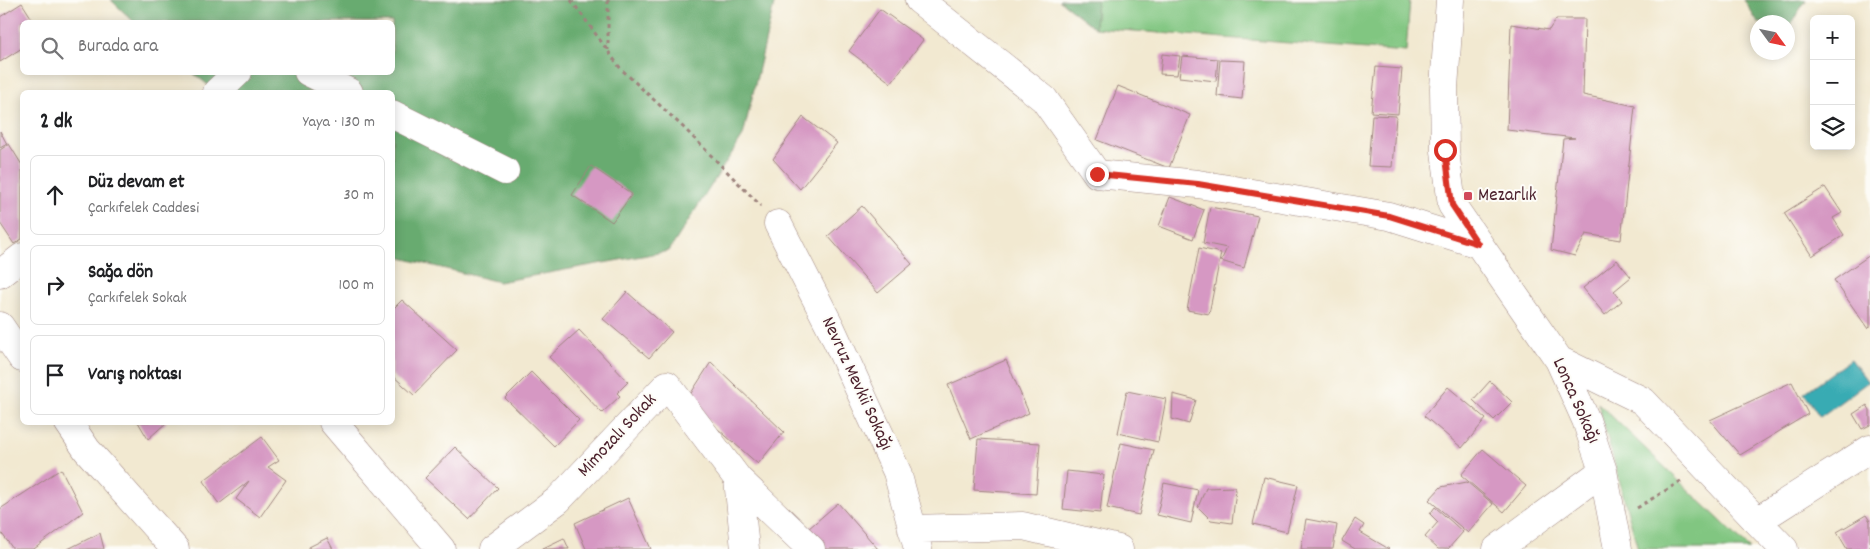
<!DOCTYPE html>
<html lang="tr">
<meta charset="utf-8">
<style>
body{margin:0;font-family:Dekko,sans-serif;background:#f6f6f6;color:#202124}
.controls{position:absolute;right:15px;top:15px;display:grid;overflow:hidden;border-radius:8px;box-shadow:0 2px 12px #0003}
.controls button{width:45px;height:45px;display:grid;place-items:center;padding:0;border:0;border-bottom:1px solid #e0e0e0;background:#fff;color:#202124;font:25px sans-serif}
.compass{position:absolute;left:1750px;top:15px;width:45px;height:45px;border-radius:50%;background:#fff;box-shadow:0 2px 12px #0003;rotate:123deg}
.stop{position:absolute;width:15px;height:15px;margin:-11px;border:4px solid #d93025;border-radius:50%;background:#fff}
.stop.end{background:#d93025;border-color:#fff;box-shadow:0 1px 5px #0008}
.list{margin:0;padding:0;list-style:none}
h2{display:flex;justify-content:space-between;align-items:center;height:65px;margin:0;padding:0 20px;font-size:21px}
h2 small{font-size:16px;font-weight:400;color:#757577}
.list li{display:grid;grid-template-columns:32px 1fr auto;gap:15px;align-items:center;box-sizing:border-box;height:80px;margin:0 10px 10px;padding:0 10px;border:1px solid #e0e0e0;border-radius:8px}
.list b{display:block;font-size:19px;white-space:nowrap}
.list p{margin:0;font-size:16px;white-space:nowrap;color:#757577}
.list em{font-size:16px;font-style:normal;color:#757577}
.icon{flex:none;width:28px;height:28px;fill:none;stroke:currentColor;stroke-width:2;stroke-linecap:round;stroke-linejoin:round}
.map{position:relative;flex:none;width:1870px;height:549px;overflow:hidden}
.search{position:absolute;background:#fff;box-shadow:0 2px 12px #0003;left:20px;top:20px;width:375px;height:55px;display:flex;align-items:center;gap:12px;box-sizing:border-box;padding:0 18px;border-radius:8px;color:#757577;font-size:19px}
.panel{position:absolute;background:#fff;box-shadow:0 2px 12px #0003;left:20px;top:90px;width:375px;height:335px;border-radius:8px}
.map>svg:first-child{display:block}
.green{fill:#81c681;stroke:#667256}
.forest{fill:#68ab6f;stroke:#59654d}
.water{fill:#39abb3;stroke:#42656f}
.building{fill:#d698c3}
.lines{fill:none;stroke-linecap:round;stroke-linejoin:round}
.minor-casing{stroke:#9e847e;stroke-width:29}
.tertiary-casing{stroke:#9e847e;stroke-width:29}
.path{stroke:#9e847e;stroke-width:3;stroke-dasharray:4 4;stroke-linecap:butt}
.minor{stroke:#fff;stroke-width:28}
.tertiary{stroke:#fff;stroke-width:28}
.route{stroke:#d93025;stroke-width:6}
.poi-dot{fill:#d1495b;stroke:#fdfcf7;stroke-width:2}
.labels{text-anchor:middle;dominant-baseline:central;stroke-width:4;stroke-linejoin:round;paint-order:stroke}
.poi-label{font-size:19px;fill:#4a1f2b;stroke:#fdfcf7;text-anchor:start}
.street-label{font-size:19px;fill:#4a1f2b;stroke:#fdfcf7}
</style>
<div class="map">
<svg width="1870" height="549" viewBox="0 0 1870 549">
<rect width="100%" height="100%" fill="#fdfcf7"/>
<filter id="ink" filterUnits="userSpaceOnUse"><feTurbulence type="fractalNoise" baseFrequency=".02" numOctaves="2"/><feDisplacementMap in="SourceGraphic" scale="10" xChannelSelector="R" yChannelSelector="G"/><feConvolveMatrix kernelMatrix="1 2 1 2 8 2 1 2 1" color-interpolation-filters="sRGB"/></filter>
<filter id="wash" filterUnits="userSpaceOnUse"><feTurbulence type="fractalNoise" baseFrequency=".0096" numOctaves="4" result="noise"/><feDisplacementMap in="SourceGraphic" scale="20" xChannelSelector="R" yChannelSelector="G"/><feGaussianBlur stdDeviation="1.12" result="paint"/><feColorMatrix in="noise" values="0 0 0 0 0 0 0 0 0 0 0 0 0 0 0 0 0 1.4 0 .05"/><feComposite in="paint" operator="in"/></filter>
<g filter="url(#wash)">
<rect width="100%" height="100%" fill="#f2e9d1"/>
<path class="green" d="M1097 0H1410L1406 52 1095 28Z
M1598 403 1750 549H1638Z"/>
<path class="forest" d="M111 0H775L743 136 669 251 499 282 393 256 392 92H217L193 73 392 72V22H134Z
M1059 0H1097L1095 28Z
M1744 0H1806L1788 28V22L1758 23Z"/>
<path class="water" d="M1851 359 1868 382 1820 417 1804 393Z"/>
<g id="blocks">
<path class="building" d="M22 3 34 22H22V48L0 62V17Z
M880 9 923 40 891 83 849 51Z
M1556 19H1585L1583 95 1635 106 1621 240 1586 234 1575 256 1551 250 1563 139 1575 138 1507 130 1511 24 1549 30Z
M1162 54 1180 56 1177 75 1160 74Z
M1182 56 1218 59 1216 81 1179 77Z
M1220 60 1245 61 1242 99 1217 96Z
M1376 67 1402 69 1398 114 1371 112Z
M1118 86 1190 115 1169 168 1097 140Z
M1372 115 1396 116 1392 167 1368 166Z
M803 117 837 143 800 189 773 159Z
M0 131 7 144 0 148Z
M9 144 22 165V239L14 244 0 223V150Z
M591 166 632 194 612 222 572 195Z
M1825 187 1842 213 1833 218 1844 235 1812 256 1784 213Z
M1170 197 1204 210 1193 239 1159 226Z
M862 206 912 264 878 293 828 236Z
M1210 207 1258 216 1244 268 1221 261 1227 248 1203 243Z
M1199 248 1221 253 1209 314 1187 310Z
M1870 255V327L1868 329 1834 280Z
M1617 260 1631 277 1614 291 1622 301 1605 315 1583 288Z
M627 292 672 332 649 358 603 319Z
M402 300 457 350 414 395 392 375V310Z
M579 330 628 382 617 393 620 396 602 413 549 357Z
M1006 360 1029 413 971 439 948 385Z
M711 362 784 432 758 464 686 401Z
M531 372 579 420 554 446 505 398Z
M1490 381 1512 402 1494 420 1473 400Z
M1792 382 1808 414 1740 455 1710 420Z
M1448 387 1486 419 1462 448 1424 416Z
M1127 391 1166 399 1158 442 1118 433Z
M1173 394 1196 400 1189 424 1172 419Z
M1867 405 1870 410V425L1862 429 1853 414Z
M138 422H167L148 439Z
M262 437 279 460 268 467 286 480 260 517 236 499 249 481 219 504 203 481Z
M978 439 1040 443 1036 494 974 490Z
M1121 443 1154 450 1139 515 1107 508Z
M455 447 498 488 469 519 425 478Z
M1483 449 1526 486 1504 512 1461 475Z
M61 469 83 512 34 549H13L0 531V509Z
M1067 471 1104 475 1100 513 1063 509Z
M1264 477 1298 485 1287 532 1253 524Z
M1467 482 1493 504 1468 533 1429 500 1441 487Z
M1164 483 1198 490 1191 523 1157 515Z
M1234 487 1236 490 1232 523 1211 520 1198 507 1206 488Z
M628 498 651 549H586L575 523Z
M838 503 878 549H825L808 529Z
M1435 507 1463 532 1448 549H1438L1425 537 1438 522 1430 514Z
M1866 515 1870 521V549H1847L1837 532Z
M1306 519 1337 525 1333 549H1301Z
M1355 519 1364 525 1360 532 1389 549H1355L1342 541Z
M100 533 104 549H68Z
M327 538 333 549H309V547Z
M564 538 569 549H541Z"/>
</g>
</g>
<g filter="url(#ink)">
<use href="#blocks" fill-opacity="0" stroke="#9e847e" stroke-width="1"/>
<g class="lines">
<g class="minor-casing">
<path id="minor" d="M919 0 1044 99 1097 174 1198 184 1389 216 1478 244
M1450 0 1444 88 1445 151 1452 205 1559 360 1586 420 1603 471 1618 549
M308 72 349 92
M217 92 238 72
M392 114 505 171
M778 224 831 328 897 472 918 549
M0 274 22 257
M1559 360 1643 401 1757 521
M333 422 441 549
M738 479 745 549
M912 529 1023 526 1119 549
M492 549 558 500 667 385 738 479 811 549
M1497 549 1603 471
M1784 549 1757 521 1870 449"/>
</g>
<g class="tertiary-casing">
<path id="tertiary" d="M0 326 22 358
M68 422 87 450 175 549"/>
</g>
<path class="path" d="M571 0 621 69 684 128 761 206
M608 0V50
M1637 508 1681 481"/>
<use href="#minor" class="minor"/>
<use href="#tertiary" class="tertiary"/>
</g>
</g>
<g class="lines" filter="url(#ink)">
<path class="route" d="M1097 174 1198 184 1389 216 1478 244 1452 205 1445 150"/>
</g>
<rect class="poi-dot" x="1463" y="191" width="10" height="10" rx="2.5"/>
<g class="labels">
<g class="poi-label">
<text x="1478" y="196">Mezarlık</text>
</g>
<g class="street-label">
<text transform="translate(856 384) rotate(65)">Nevruz Mevkii Sokağı</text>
<text transform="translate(1575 401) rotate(66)">Lonca Sokağı</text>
<text transform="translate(618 436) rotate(-47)">Mimozalı Sokak</text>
</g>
</g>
</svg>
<div class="controls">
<button>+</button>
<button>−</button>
<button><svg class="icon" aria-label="layers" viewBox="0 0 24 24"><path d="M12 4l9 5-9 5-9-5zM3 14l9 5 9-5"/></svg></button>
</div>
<svg class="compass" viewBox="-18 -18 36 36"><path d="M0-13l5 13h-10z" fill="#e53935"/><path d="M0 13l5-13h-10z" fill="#757577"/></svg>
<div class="stop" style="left:1445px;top:150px"></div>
<div class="stop end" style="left:1097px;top:174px"></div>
<div class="search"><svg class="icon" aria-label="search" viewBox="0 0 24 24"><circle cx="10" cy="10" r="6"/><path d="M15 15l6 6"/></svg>Burada ara</div>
<section class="panel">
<h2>2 dk<small>Yaya · 130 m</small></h2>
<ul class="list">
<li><svg class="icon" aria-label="ahead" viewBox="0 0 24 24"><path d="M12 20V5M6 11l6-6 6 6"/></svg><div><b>Düz devam et</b><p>Çarkıfelek Caddesi</p></div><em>30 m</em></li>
<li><svg class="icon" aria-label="right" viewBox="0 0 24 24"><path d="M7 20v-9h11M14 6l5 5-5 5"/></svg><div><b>Sağa dön</b><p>Çarkıfelek Sokak</p></div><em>100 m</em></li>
<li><svg class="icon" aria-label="arrive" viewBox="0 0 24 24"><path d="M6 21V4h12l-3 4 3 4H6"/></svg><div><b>Varış noktası</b></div></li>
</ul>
</section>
</div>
